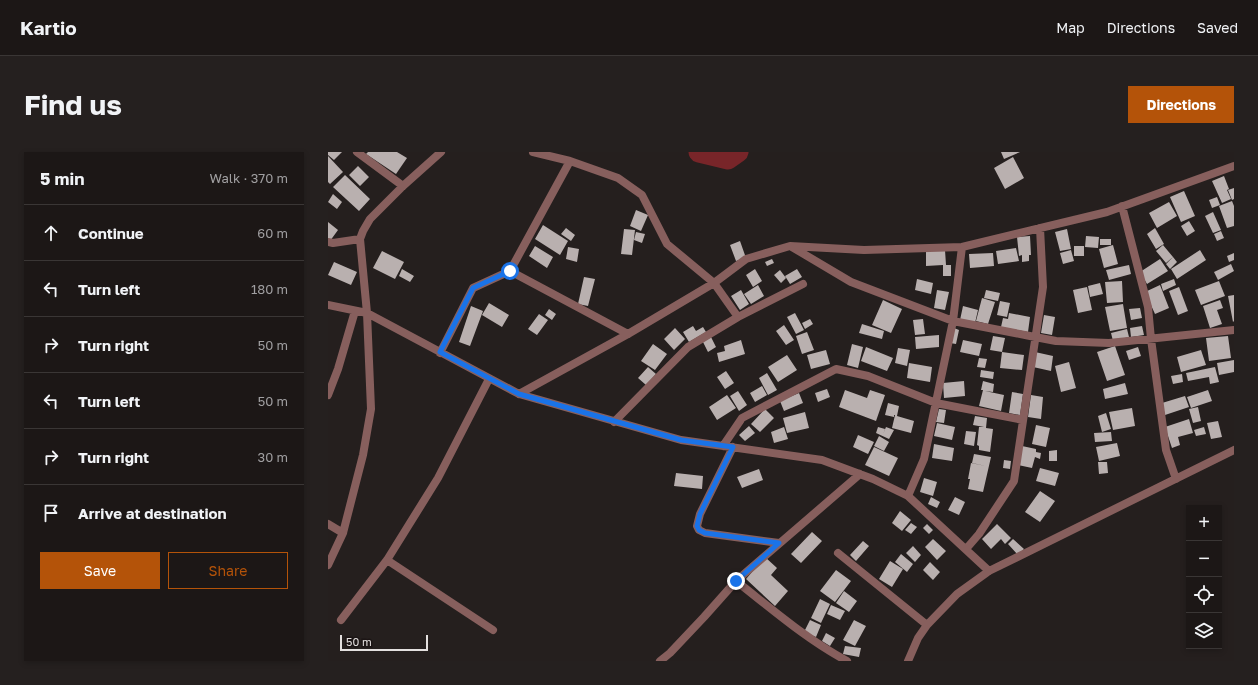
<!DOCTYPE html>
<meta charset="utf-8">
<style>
body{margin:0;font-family:"Golos Text",sans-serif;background:#25201f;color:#f1f3f6}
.controls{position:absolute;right:12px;bottom:12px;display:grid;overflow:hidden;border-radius:0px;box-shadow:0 2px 6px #0003}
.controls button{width:36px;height:36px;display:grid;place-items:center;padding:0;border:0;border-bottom:1px solid #3a3635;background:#1c1716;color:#f1f3f6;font:20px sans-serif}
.scale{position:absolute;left:12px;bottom:10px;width:88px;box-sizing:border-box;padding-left:4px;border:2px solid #e4e0df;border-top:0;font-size:11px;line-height:14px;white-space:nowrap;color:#e4e0df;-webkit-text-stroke:3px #1c1515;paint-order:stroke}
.stop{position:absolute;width:12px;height:12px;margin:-9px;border:3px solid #1a73e8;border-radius:50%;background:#fff}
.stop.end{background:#1a73e8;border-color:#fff;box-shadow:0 1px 4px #0008}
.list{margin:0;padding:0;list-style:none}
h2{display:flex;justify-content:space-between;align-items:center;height:52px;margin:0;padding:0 16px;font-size:17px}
h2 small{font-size:13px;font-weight:400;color:#a09fa1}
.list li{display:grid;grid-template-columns:26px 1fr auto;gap:12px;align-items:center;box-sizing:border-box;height:56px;padding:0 16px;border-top:1px solid #3a3635}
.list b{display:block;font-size:15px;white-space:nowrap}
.list em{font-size:13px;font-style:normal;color:#a09fa1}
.actions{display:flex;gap:8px;padding:12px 16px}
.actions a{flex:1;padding:9px 0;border:1px solid #b45309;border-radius:0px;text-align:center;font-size:14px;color:#b45309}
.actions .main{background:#b45309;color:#fff}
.icon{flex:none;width:22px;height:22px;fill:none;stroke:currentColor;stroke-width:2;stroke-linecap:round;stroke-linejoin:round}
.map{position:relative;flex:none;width:906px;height:509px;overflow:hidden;border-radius:0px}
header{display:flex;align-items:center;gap:24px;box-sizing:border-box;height:56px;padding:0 20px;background:#1c1716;border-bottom:1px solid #3a3635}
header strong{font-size:19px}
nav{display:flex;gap:22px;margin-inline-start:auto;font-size:14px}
.intro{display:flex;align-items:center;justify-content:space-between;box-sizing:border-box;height:96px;padding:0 24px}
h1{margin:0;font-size:28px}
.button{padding:10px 18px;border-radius:0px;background:#b45309;color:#fff;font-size:14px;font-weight:700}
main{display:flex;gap:24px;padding:0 24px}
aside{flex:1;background:#1c1716;border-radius:0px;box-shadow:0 2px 6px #0003}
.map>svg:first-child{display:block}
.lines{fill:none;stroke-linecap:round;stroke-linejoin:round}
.river{stroke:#782529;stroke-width:21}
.building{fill:#b9b0af}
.street{stroke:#875f5d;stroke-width:8}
.route{stroke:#1a73e8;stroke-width:5}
</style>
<header>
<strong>Kartio</strong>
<nav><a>Map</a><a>Directions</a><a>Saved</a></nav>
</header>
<div class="intro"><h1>Find us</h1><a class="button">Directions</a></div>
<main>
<aside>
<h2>5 min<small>Walk · 370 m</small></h2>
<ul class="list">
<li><svg class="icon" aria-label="ahead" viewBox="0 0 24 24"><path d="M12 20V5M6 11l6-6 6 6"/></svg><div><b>Continue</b></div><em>60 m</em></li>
<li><svg class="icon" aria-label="left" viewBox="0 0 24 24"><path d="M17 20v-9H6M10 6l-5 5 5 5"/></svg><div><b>Turn left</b></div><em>180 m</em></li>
<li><svg class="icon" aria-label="right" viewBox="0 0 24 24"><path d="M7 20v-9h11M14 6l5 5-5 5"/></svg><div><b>Turn right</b></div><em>50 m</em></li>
<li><svg class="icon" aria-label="left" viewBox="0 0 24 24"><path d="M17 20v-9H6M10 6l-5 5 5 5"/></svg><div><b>Turn left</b></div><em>50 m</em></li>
<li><svg class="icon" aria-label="right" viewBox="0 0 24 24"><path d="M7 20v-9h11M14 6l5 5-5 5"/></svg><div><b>Turn right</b></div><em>30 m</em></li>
<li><svg class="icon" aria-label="arrive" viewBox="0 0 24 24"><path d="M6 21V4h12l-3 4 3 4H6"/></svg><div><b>Arrive at destination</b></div></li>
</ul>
<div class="actions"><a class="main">Save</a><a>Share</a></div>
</aside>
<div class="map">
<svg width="906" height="509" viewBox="0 0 906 509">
<rect width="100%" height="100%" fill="#251f1e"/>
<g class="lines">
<path class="river" d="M371 0 400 7 410 0"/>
</g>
<path class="building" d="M0 0H14L6 8 0 3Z
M40 0H69L79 6 68 22 38 2Z
M673 0H692L676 7Z
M0 4 15 20 2 32 0 30Z
M685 5 696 26 677 37 666 16Z
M30 14 41 25 32 34 21 23Z
M17 23 42 47 31 59 5 35Z
M896 24 901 37 899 38 903 47 894 51 884 29Z
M906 36V47L904 48 900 38Z
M856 39 867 64 853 70 842 45Z
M5 42 14 50 9 57 0 50Z
M889 45 892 53 884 56 881 48Z
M904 49 906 54V74L899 76 891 54Z
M841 50 849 64 829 76 821 61Z
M308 58 320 63 313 79 302 74Z
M885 60 893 78 885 81 877 64Z
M861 69 867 79 859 84 853 74Z
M0 70 10 78 2 89 0 88Z
M215 73 240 89 232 103 207 87Z
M238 76 247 83 243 89 233 82Z
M827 76 836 92 828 97 819 82Z
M296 77 307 78 304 103 293 102Z
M739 77 743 97 732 99 727 80Z
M893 79 896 86 889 89 886 82Z
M308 80 317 82 314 91 306 88Z
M702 84 703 103H701V109L694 110V103L691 104 689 85Z
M758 84 771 85 770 96 757 95Z
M772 87H783V93H772Z
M412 89 418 106 408 109 402 93Z
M785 93 790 112 776 116 771 97Z
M835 93 845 105 838 111 828 99Z
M207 94 225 105 219 116 201 104Z
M746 94H756V104H746Z
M240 95 251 97 249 110 238 107Z
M688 96 691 109 670 112 668 99Z
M617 98 618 113H623V124H615V113L598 114V99Z
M743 98 746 109 735 112 732 101Z
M872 98 878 108 849 127 843 117Z
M54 99 76 110 67 127 45 116Z
M665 101 666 114 642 116 641 102Z
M906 101V108L901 110 899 104Z
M845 105 849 110 842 117 838 112Z
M444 107 446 111 439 114 437 110Z
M832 107 840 119 819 132 812 120Z
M6 110 29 120 23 133 0 123Z
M903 112 906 119 890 128 886 120Z
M801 113 803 122 781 128 778 118Z
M74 117 86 124 82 130 71 124Z
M427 117 434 129 425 135 418 123Z
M469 117 474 125 462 132 457 124Z
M452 118 458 126 453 131 446 123Z
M256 125 267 127 260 154 250 152Z
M589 127 605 131 603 142 587 138Z
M846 127 848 133 835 139 833 132Z
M794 129 795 150 779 151 777 130Z
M891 129 897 144 873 153 867 138Z
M772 131 775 142 762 145 760 134Z
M430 133 436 144 423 152 416 142Z
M832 133 841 156 827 162 817 140Z
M759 135 764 158 750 161 745 138Z
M851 135 860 159 850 163 841 139Z
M413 138 421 152 412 158 403 144Z
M609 138 621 140 617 158 606 156Z
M658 138 672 141 670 149 656 146Z
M906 143V169L905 170 900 144Z
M654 146 667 150 660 172 648 169Z
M555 148 574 157 563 181 544 173Z
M892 148 895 156 889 158 894 172 882 176 875 154Z
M672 149 682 151 679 165 669 163Z
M161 151 181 163 174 175 154 163Z
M795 152 799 176 782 179 777 155Z
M143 154 155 159 142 194 131 190Z
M635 154 650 158 647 171 632 168Z
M812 156 814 166 803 168 801 157Z
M221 157 228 162 224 168 217 163Z
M467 161 476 178 468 182 459 165Z
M681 161 702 165 700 180 673 175 675 166 680 167Z
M211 162 220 168 209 183 200 177Z
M716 163 727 165 724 183 713 181Z
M482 167 485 172 477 177 474 171Z
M595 167 597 182 587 183 585 168Z
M534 172 556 179 554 187 531 181Z
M456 173 466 188 458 193 448 179Z
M365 174 368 179 375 175 378 180 361 190 355 180Z
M814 174 816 183 803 185 802 176Z
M347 176 357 187 346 198 336 187Z
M626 176 631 178 628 192 622 191Z
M799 177 801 185 785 189 783 181Z
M479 180 486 198 474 202 468 184Z
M611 183V195L588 197 587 185Z
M665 184 677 186 674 200 662 198Z
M900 184 903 206 881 209 878 186Z
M383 185 388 195 380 200 375 190Z
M413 188 417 202 391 210 389 201 397 199 396 194Z
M635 188 654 192 651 204 632 200Z
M325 192 339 202 327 218 313 209Z
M524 192 535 195 530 216 519 213Z
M787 194 797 223 779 229 769 200Z
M538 195 565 206 559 219 533 209Z
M810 195 813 204 801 208 798 199Z
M570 196 582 198 579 214 567 211Z
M498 198 502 212 483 217 479 203Z
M873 198 878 213 853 220 849 205Z
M674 200 696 203 694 218 672 216Z
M707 200 725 204 723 219 705 215Z
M459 203 469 218 450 230 440 215Z
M651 206 659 207 657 216 649 215Z
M906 208V220L891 223 889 211Z
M741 210 748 236 733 240 727 214Z
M581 211 604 215 602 230 579 226Z
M320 215 328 222 318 233 310 226Z
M887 215 891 230 882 232 881 225 860 229 858 221Z
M653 218 666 220 665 227 652 225Z
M398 219 406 231 397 237 389 225Z
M439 221 449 238 440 243 431 226Z
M854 222 855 230 845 232 843 224Z
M636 229 637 244 616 246 615 231Z
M655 229 666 232 665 240 657 239 676 243 673 259 651 254 655 238H653Z
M797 231 800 242 777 247 775 237Z
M434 234 439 243 427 250 422 241Z
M499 237 502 245 490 250 487 241Z
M517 238 539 246 542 238 557 243 548 269 511 255Z
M880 238 884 249 863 256 859 245Z
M410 239 419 253 411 259 402 244Z
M684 240 695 242 692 263 681 261Z
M471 241 475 251 456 259 452 249Z
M399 243 408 256 389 268 381 255Z
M703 243 715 245 713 267 700 265Z
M857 244 861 255 837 263 834 251Z
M560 251 571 254 569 264 586 269 583 281 564 276 567 263H566V265L557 263Z
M870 255 873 269 865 271 861 257Z
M804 256 807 274 785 278 781 260Z
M437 257 446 266 432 280 423 272Z
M611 257 618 258 616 271 608 270Z
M477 260 481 276 459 281 455 266Z
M778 261 783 277 774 280 770 264Z
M647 264 659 266 658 276 665 277 662 300 651 298V294L649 293 651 275H656L645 273Z
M861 267 865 281 850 285 852 293 844 296 837 275Z
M890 269 894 285 883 287 879 271Z
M609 271 627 275 624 288 606 284Z
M708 273 722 276 718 295 704 292Z
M421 274 427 281 417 289 411 283Z
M456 275 460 287 446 291 443 280Z
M550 275 557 277 555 282 558 275 566 278 561 287 548 281Z
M876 275 878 282 868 284 866 278Z
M638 279 648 280 646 294 636 292Z
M783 280 784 289 767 290 766 281Z
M530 283 546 290 540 302 525 295Z
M551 284 561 290 556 299 546 294Z
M789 291 792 304 771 309 768 295Z
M606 292 626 296 624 309 604 306Z
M694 294 708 297V300L713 301 712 307 707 305 704 316 690 313Z
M546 295 570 306 561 324 537 313Z
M729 298V309H721V299Z
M646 302 663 305 655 340 640 337 642 327H640L643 311 658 314 644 311Z
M676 308 683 309 682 317 675 316Z
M770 310H779L780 321 771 322Z
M712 316 731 321 727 334 708 329Z
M431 317 435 328 414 336 409 325Z
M348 321 375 324 374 337 346 334Z
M596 326 609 330 605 344 592 340Z
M712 339 727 349 712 370 697 360Z
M603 345 612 350 609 356 600 352Z
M627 345 637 350 631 363 620 358Z
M572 359 583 368 574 379 564 371Z
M583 371 589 375 583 382 577 378Z
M599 372 605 378 601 382 595 376Z
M669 372 683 386 677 392 673 387 663 397 654 387Z
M484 380 494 389 473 411 463 402Z
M605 387 618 399 609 408 597 395Z
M685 387 696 397 690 403 680 392Z
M535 389 541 394 528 409 522 403Z
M585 394 593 403 587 410 578 401Z
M573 402 585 412 579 420 567 410Z
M437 405 449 416 443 423 460 439 447 454 418 427Z
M562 409 575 417 564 435 551 427Z
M602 410 612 420 605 428 595 418Z
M508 418 523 429 507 450 492 439Z
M516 439 529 449 521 460 508 451Z
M492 447 502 452 493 471 483 466Z
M503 453 517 459 512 468 499 462Z
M482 468 493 473 488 485 476 480Z
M526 468 538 474 527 494 515 488Z
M498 481 507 486 502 494 494 489Z
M517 494 533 496 531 505 515 502Z"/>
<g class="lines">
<path class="street" d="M29 0 75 34
M205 0 242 9 290 26 314 43 339 92 386 131 410 165
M794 54 820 155 823 187 838 298 848 327
M0 90 5 91 32 87
M464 95 523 130 625 169 707 185 728 189 781 191 906 178
M182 119 300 182
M0 153 39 161 191 242 353 288 494 308 545 327 580 344 661 419
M112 201 145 136 182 119 242 9
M191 242 300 182 386 131 418 107 462 94 536 98 634 95 779 60 906 14
M0 243 10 217 27 159
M286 270 360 195 410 165 475 132
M395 294 414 266 508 217 540 224 608 251 695 268
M405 295 372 362 369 374 371 378 377 381 451 391
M580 344 596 307 625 169 634 95
M0 372 15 381
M638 397 651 382 686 329 715 135 712 76
M510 401 599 473
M59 408 165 478
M0 413 15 381 35 303 43 257 39 161 32 87 35 79 42 67 75 34 113 0
M408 429C444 457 478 487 519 509
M13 468 59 408 110 326 161 227
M332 509 342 501 376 465 408 429 532 322
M580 509 590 486 599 473 629 442 661 419 906 298"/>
</g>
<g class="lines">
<path class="route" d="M182 119 145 136 112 200 191 242 353 288 405 295 372 362 369 374 371 378 377 381 451 391 408 429"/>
</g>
</svg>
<div class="controls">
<button>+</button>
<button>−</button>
<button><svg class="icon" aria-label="locate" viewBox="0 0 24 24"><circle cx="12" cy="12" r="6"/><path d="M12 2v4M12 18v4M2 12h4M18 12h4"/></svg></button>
<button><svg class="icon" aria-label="layers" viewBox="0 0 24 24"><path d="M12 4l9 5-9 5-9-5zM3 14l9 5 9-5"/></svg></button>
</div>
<div class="scale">50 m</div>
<div class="stop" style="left:182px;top:119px"></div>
<div class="stop end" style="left:408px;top:429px"></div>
</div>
</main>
